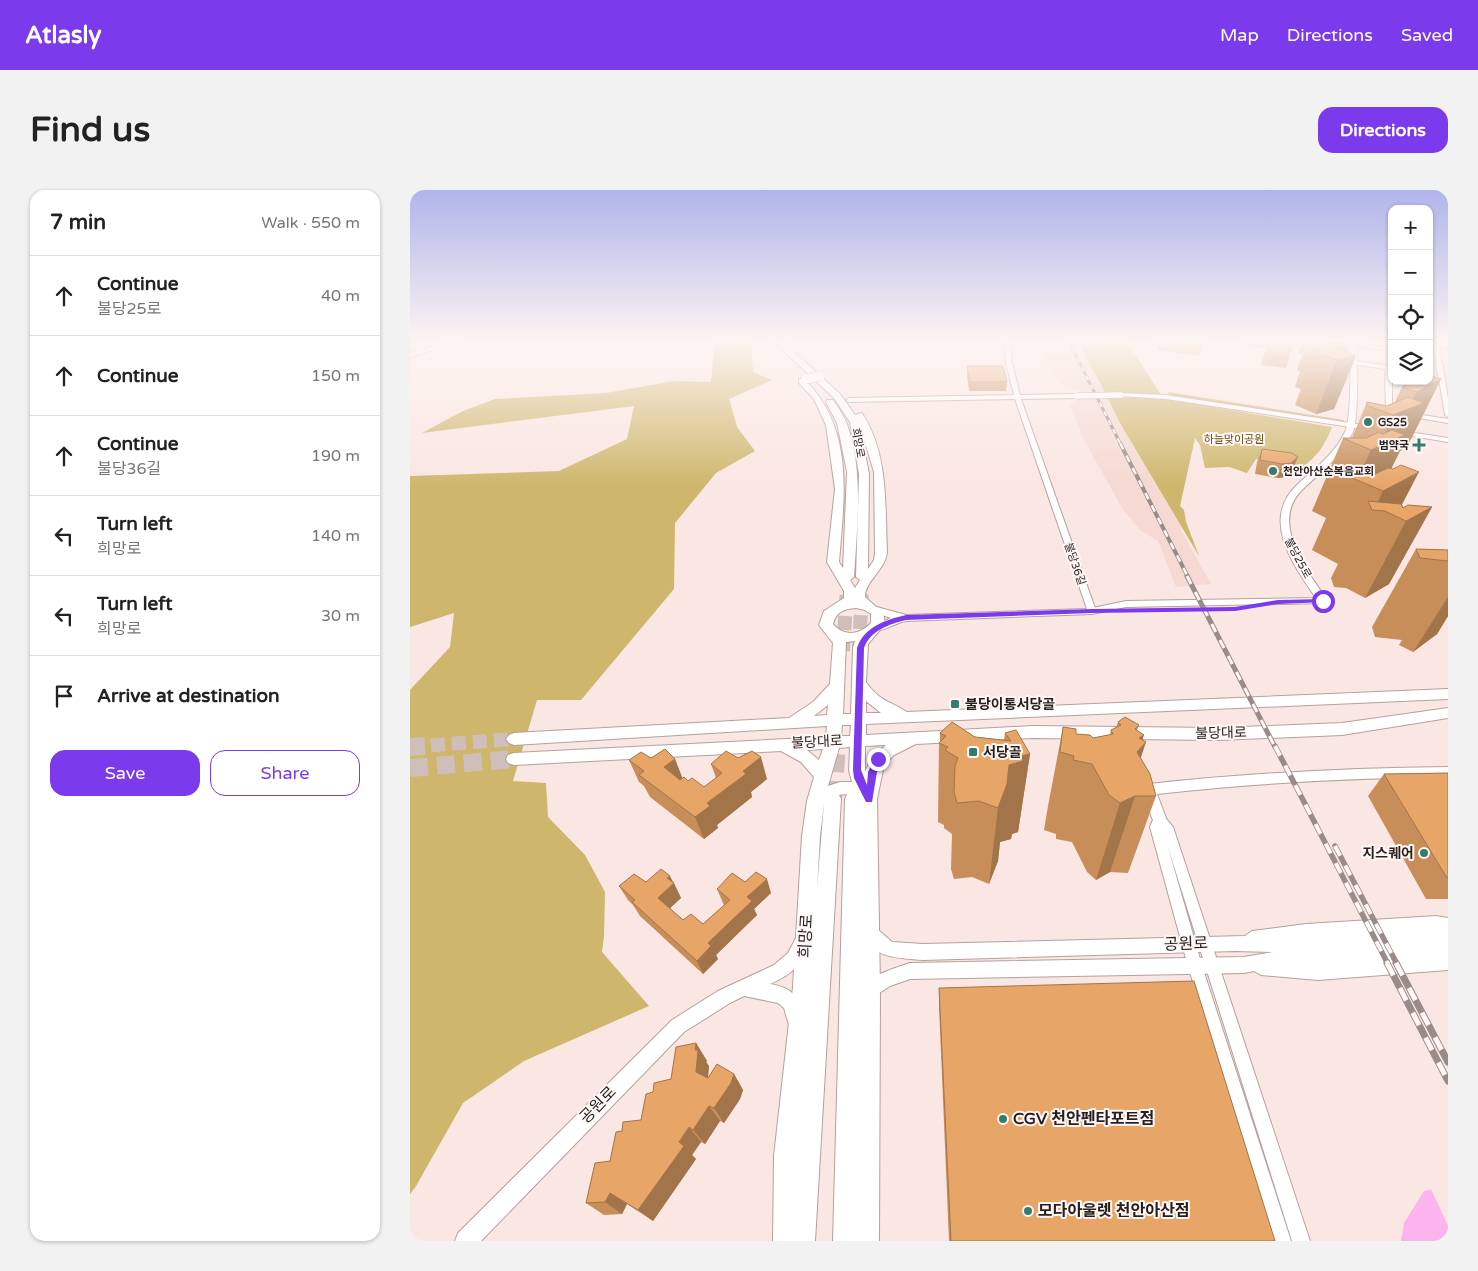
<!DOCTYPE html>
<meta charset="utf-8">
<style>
body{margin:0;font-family:"Varela Round","Noto Sans KR",sans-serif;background:#f2f2f2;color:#222}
.controls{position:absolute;right:15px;top:15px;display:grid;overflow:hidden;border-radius:10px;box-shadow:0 1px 4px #0004}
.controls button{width:45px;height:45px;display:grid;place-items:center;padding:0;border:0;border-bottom:1px solid #e0e0e0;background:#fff;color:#222;font:25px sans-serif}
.stop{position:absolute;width:15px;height:15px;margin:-11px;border:4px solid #7c3aed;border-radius:50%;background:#fff}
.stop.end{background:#7c3aed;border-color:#fff;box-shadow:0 1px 5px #0008}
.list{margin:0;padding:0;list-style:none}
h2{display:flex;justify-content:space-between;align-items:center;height:65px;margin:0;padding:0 20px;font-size:21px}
h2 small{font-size:16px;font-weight:400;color:#767676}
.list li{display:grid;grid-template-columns:32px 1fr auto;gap:15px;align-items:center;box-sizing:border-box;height:80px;padding:0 20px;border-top:1px solid #e0e0e0}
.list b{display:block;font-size:19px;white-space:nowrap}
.list p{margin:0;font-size:16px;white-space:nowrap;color:#767676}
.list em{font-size:16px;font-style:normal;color:#767676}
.actions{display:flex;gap:10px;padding:15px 20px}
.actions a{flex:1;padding:11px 0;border:1px solid #7c3aed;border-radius:15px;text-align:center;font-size:18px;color:#7c3aed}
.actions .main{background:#7c3aed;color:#fff}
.icon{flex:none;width:28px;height:28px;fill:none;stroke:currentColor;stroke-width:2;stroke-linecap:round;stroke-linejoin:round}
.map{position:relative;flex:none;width:1038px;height:1051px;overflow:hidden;border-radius:15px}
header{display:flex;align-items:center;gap:30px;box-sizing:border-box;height:70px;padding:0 25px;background:#7c3aed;color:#fff}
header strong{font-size:24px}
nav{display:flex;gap:28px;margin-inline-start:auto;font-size:18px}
.intro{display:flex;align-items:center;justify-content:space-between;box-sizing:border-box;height:120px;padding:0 30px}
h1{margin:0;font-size:35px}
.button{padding:12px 22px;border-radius:15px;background:#7c3aed;color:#fff;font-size:18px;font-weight:700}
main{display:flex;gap:30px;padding:0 30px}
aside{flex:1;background:#fff;border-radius:15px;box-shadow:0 1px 4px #0004}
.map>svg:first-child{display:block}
.built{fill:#f5d9d2}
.green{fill:#ceb66c}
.water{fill:#fcb4ef}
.pier{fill:#fae6e2}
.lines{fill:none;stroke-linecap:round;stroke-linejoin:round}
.secondary-tunnel-far1{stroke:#d0bebb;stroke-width:14;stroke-dasharray:14 7;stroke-linecap:butt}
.secondary-tunnel{stroke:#d0bebb;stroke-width:18;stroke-dasharray:18 9;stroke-linecap:butt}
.minor-casing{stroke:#b4a19d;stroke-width:2}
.tertiary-casing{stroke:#b4a19d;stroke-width:2}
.secondary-casing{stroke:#b4a19d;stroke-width:2}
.minor{fill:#fff;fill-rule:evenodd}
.tertiary{fill:#fff;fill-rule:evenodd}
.secondary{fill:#fff;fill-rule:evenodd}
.rail-far4-casing{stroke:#998b88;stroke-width:3}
.rail-far3-casing{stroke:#998b88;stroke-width:4}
.rail-far2-casing{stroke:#998b88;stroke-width:5}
.rail-far1-casing{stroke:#998b88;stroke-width:5.5}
.rail-casing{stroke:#998b88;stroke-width:7}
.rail-far4{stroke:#fff7f5;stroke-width:2;stroke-dasharray:5;stroke-linecap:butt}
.rail-far3{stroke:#fff7f5;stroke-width:2.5;stroke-dasharray:7;stroke-linecap:butt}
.rail-far2{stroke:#fff7f5;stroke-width:3;stroke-dasharray:9;stroke-linecap:butt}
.rail-far1{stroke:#fff7f5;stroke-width:4;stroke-dasharray:11;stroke-linecap:butt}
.rail{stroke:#fff7f5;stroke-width:5;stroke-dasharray:14;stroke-linecap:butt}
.minor-bridge-casing{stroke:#b4a19d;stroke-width:7;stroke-linecap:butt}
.secondary-bridge-casing{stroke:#b4a19d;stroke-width:10;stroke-linecap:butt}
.minor-bridge{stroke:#fff;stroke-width:5.5}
.secondary-bridge{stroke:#fff;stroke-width:9}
.wall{fill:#c88e59}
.shaded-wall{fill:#a27449}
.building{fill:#e8a568;stroke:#a27449}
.route{fill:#7c3aed}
.poi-dot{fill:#367b70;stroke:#fff7f5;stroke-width:2}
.labels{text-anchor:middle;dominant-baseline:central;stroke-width:4;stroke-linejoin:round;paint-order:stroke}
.far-poi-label{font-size:11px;font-weight:bold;fill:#261f1d;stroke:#fff7f5;text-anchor:start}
.far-park-label{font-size:11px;fill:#614f08;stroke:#fff7f5}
.far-street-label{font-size:11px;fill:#261f1d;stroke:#fff7f5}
.poi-label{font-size:14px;font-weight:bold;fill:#261f1d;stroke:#fff7f5;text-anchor:start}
.street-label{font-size:14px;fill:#261f1d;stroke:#fff7f5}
.near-street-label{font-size:16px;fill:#261f1d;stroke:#fff7f5}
.near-poi-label{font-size:16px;font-weight:bold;fill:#261f1d;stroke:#fff7f5;text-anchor:start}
</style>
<header>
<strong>Atlasly</strong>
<nav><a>Map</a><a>Directions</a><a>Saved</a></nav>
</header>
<div class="intro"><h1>Find us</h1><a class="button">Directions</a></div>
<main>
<aside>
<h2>7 min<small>Walk · 550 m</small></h2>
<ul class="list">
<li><svg class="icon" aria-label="ahead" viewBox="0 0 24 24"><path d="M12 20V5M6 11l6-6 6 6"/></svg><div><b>Continue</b><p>불당25로</p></div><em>40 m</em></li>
<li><svg class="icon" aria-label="ahead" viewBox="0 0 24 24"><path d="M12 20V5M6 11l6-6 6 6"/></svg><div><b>Continue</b></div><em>150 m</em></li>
<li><svg class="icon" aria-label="ahead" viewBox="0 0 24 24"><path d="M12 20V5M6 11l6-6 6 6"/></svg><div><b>Continue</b><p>불당36길</p></div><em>190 m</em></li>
<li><svg class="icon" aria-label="left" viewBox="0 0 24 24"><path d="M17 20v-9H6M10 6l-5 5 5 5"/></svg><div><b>Turn left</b><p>희망로</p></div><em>140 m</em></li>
<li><svg class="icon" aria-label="left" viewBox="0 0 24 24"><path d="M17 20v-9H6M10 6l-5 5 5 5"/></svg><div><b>Turn left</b><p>희망로</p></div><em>30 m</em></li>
<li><svg class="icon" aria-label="arrive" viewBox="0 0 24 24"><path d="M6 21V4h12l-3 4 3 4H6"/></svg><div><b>Arrive at destination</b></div></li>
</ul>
<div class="actions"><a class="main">Save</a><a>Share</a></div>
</aside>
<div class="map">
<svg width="1038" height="1051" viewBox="0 0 1038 1051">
<rect width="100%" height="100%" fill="#fae6e2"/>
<path class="built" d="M632 150H682L710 196 693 199 709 208 767 288 771 340 801 394 766 397 748 351 730 340 712 318 672 246 660 215 676 203 651 195 633 165Z"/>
<path class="green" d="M305 150H341L343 182 362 190 319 209 327 237 345 261 306 283 265 333 264 399 171 510H127L103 591 136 593 138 627 175 665 195 702 194 746 192 762 239 816 114 871 53 913 6 996 0 1004V500L40 457 44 423 0 437V286L149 281 217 249 224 216 12 243 53 221 85 209 196 203 264 191 301 192Z
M667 150H716L751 205 695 202Z
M758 202 934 230 933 233 760 206Z
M697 207 756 209 922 237C915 255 907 267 891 278L846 269 837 283 819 277 795 278 790 255 785 248 770 316 774 320 776 332 789 366 710 233Z"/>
<path class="water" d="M1038 996V1042L1029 1051H991L994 1033 1014 1001Z"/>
<path class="pier" d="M1038 993V1036L1020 997Z"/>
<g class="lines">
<path class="secondary-tunnel-far1" d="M449 460 452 398
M433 461 437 399
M0 557 104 549
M427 557V551"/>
<path class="secondary-tunnel" d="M0 557 15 556
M0 578 104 569
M423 609 427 556"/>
<g class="minor-casing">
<path id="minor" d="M49 150H58L0 167V163Z
M597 150H602L601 169 610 205 666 204 669 206 666 208 611 209 686 421 682 424 496 431C485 433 473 442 462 441L461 439 462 437 481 428 460 421 459 419 460 417 463 416 496 425 677 419 605 209 439 212 436 210 439 208 604 205 595 169Z
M1026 152 1029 154 1038 208V227L1035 225 1023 154Z
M944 153 982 158V161L942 156Z
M944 171 982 176V221L987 222V224L976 222 975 179 942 174 941 173Z
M711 203 756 205 960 236 963 238 960 240 756 209 709 206V204Z
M999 223 1038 229V233L997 226 996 225Z
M992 241 1038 248V252L990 244 989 243Z
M749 623 753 625 763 637 900 1051H882L757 654 792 776 881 1051H863L778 776 740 637 745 625Z"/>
</g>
<g class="tertiary-casing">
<path id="tertiary" d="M941 150H947C947 170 949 227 943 242 932 266 912 281 893 299 858 332 898 382 918 411L917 413 716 417 682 424 678 423 677 421 678 419 716 411 906 408C884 376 850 330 887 295 905 278 924 265 935 242 942 227 940 170 941 150Z
M1019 151 1038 154V158L1019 155Z
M1038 577V587C941 588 844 593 747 604L756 628 754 632 749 634 744 632 742 628 732 599 734 595 739 594C839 583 938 578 1038 577Z
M1026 726 1038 728V780L908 790 851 785 844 781 834 783 500 789 480 796 460 809 454 807 451 801C459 784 484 779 500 773L834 767 863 762 825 761 513 770C489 768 463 769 452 743L454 738 460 736 466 738 482 752 513 754 835 746 842 741 896 734Z
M392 745 398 748 400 753C390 776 383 784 360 794 377 797 387 802 391 820 393 826 394 829 391 835L385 838 379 835 374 818 368 813 334 806 320 813 274 842 71 1051H45L48 1043 262 830 308 801 364 775 378 763 386 748Z"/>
</g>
<g class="secondary-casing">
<path id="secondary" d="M362 150H371L430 204 445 225 452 223C479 264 475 317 477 363 475 380 455 391 455 407L473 423 475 434 458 454 456 492C471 513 479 510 497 522L1038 499V509L456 534V545L623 536 808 538 932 533 1038 518V528L932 545 808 550 623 548 506 554 484 565 474 575 467 609 470 801 469 1051H423L435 609 437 604 429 605 431 609 405 1051H363L364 966 383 797 392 646 397 611 404 587 391 572 371 561 104 575 98 573 96 569 98 565 104 563 416 547 417 536 104 555 99 553 96 549 99 545 104 543 379 528 403 512 420 494 423 453 409 435 414 421 434 408V401L417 372 425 299 416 235 404 209 389 193V189L399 187 400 189 397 192C445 242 434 309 429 372L433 378 437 282 427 233 416 212 417 210H423C428 217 434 226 437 234 454 281 447 338 444 387L440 390 445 398 450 390 446 387 449 284 440 232 424 208ZM450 236 464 282 465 363 464 370 458 379 459 284ZM446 418 455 420 461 424V433C450 445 434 447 423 434 426 422 433 419 446 418ZM445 451 443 458 441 524H433L436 452ZM456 511 471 523H456ZM418 515 417 525 404 526ZM432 535H441L440 546H431ZM476 555 462 567 455 582V556ZM440 557 439 580 442 592H430L418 596 429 558ZM413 559 409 570 397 560ZM414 613 407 699 410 646Z"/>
</g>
<use href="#minor" class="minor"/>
<use href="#tertiary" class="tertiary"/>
<use href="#secondary" class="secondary"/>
<g class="rail-far4-casing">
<path id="rail-far4" d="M658 150 711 255"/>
</g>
<g class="rail-far3-casing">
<path id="rail-far3" d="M710 253 778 387"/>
</g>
<g class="rail-far2-casing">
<path id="rail-far2" d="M777 386 865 557"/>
</g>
<g class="rail-far1-casing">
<path id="rail-far1" d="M865 556 978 774
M925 656 987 774"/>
</g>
<g class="rail-casing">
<path id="rail" d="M977 773 1038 891
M986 773 1038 872"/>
</g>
<use href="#rail-far4" class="rail-far4"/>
<use href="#rail-far3" class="rail-far3"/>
<use href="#rail-far2" class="rail-far2"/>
<use href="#rail-far1" class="rail-far1"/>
<use href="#rail" class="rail"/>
<g class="minor-bridge-casing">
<path id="minor-bridge" d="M666 206 711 205"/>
</g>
<g class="secondary-bridge-casing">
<path id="secondary-bridge" d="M396 189 410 186"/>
</g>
<use href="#minor-bridge" class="minor-bridge"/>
<use href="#secondary-bridge" class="secondary-bridge"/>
</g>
<path class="wall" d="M750 150H794L789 166 747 160Z
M831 150H885L876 178 851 175 856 159 830 155Z
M893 150H942L937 162 946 166 924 219 906 224 885 215 891 199 885 197 890 182 887 180 893 164 888 163Z
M557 176 597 192 596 201H559L557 185Z
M1031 189 997 257 990 261 981 279 993 318 1022 317 979 394 955 408 936 398 924 397 921 388 928 374 902 360 916 328 902 321 933 248H942L957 212 977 216 985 212 992 197Z
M852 259 882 281 876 287 867 288 845 284 847 272Z
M1006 359 1038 360V426L1027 444 1003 462 989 455 992 450 965 447 962 437Z
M708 532 729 535 727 540 733 550 730 568 746 606 718 683 700 682 686 690 677 682 662 652 646 649V644L634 640 638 616 653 537 666 544 683 548 700 545 701 540 706 538Z
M530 543 594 550 595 543 620 564 608 642 602 644 601 649 590 652 588 671 579 694 562 687 544 689 541 679 542 644 534 638V635L528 632 529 553 530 551Z
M241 568 265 569 272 588 278 591 294 597 306 588 301 574 357 589 341 602 342 607 307 635 308 638 294 649 240 607 234 596 229 592 219 570Z
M1038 583V709H1016L958 606 974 584Z
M236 692H263L271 708 260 718 273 730 293 734 314 715 313 713 307 699 335 692 361 703 344 719 347 725 306 765 308 769 293 784 230 726 223 715 218 710 209 696Z
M529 798 865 1051H539L529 816Z
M286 853 297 871 296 872 299 876 298 887 324 884 333 900 330 909 314 933 310 931 295 954 291 952 282 965 286 969 243 1031 217 1014 212 1024 194 1025 176 1013 200 971 212 941 231 930 243 902 261 889Z"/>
<path class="shaded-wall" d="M793 150H794L789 166Z
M917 150H942L934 169 946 166 924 219 906 224 927 170 915 166 920 152Z
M1031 189 997 257 990 261 979 283 947 290 961 260 969 257 983 225 998 219 1007 202Z
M888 267 882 281 876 287 867 288 872 274Z
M1009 282 986 326 975 321 964 320 973 301Z
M1022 317 979 394 955 408 996 331Z
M1038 407V426L1027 444 1003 462Z
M734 545 730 558 736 552 717 610 725 606 700 682 686 690 710 613 729 548Z
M620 564 608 642 602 644 601 649 590 652 588 671 579 694 588 618 599 575 611 566Z
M351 567 357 589 341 602 342 607 307 635 308 638 294 649 285 627 297 613 333 581Z
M265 569 274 592 264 600 254 577Z
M260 686 264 694V693L271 708 256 722 248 708 257 688Z
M357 689 361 703 344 719 347 725 306 765 308 769 293 784 287 771 298 753 337 707Z
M286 853 297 871 296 872 299 876 297 898 286 882 285 860Z
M324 884 333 900 330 909 314 933 304 918Z
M299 916 310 931 295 954 283 940Z
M279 937 291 952 282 965 286 969 243 1031 228 1020Z
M200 1003 217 1014 212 1024 195 1012Z"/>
<path class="building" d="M916 150H927L920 152Z
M925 157 946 166 927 170 905 162Z
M557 176H593L597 192H560Z
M1020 185 1031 189 1007 202 992 197 1003 191H1019V186Z
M998 207 1014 213 983 225 956 215 957 212 977 216Z
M982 240 995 245 961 260 933 248H956L969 242 973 244Z
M852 259 882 263 888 267 881 273 872 274 850 270Z
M991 275 1009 282 973 301 935 285H963L978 278 983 279Z
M958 311 991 314 993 318 998 315 1022 317 996 331 975 321 962 320Z
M1006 359 1038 360V371L1010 368Z
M715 527 729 535 725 539 734 545 729 548 736 552 727 562 740 584 746 606H725L710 613 699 605 682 574 663 570 664 566 650 562 653 537 666 539V544L680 545 683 548 703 544 701 540 711 535 708 532Z
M542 532 565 547 601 551 595 543 606 540 620 564 611 566 613 571 599 575 597 594 588 618 569 611 547 613 544 602 545 576 548 568 535 560 538 557 529 553 536 546 530 543Z
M255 559 265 569 254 577 270 590 274 587 278 591 282 588 294 597 312 583 301 574 316 561 328 568 342 561 351 567 333 581 336 584 297 613 300 616 285 627 229 585 234 581 219 570 231 562 241 568Z
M1037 583H1038V688H1037L974 584Z
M251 679 260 686 257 688 264 693 248 708 273 730 281 724 293 734 320 710 307 699 322 683 335 692 346 682 357 689 337 707 342 711 298 753 301 756 287 771 222 712 225 710 209 696 224 684 236 692Z
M784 791 865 1051H541L529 798Z
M286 853 285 860H288L286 882 298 888 307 874 324 884 321 893 304 918 299 916 283 940 279 937 269 952 274 956 228 1020 200 1003 195 1012 176 1013 185 973 200 971 206 942 212 941 213 932 231 930 236 904 243 902 244 893 261 889 266 857Z"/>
<linearGradient id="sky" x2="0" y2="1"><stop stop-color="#b0b4eb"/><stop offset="0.51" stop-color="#fdf4f2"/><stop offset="1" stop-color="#fdf4f2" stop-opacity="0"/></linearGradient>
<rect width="1038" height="297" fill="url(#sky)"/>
<path class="route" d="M913 409 917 411 916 412 868 414 825 421 682 423 496 430C479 434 460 441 454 458L451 580 457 595 458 582 465 567 468 566 472 569 467 582 462 612H456L444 588 443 580 447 458C454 437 475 430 496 425L682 419 825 417 868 410Z"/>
<g class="poi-dot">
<circle cx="958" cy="232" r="5"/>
<path d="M1006.5 247.5h5v5h5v5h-5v5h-5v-5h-5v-5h5z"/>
<circle cx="863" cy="281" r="5"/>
<rect x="540" y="509" width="10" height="10" rx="2.5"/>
<rect x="558" y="557" width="10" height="10" rx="2.5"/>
<circle cx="1014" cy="663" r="5"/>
<circle cx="593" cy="929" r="5"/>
<circle cx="618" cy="1021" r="5"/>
</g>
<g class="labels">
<g class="far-poi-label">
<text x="968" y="232">GS25</text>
<text x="999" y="255" text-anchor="end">범약국</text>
<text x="873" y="281">천안아산순복음교회</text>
</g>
<g class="far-park-label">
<text x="824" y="249">하늘맞이공원</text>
</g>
<g class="far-street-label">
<text transform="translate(448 253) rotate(80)">희망로</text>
<text transform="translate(888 368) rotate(62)">불당25로</text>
<text transform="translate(665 374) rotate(71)">불당36길</text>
</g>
<g class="poi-label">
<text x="555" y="514">불당이통서당골</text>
<text x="573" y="562">서당골</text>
<text x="1004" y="663" text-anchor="end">지스퀘어</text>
</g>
<g class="street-label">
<text transform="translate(811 543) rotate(-1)">불당대로</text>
<text transform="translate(407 552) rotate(-3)">불당대로</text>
</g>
<g class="near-street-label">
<text transform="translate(396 746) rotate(-87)">희망로</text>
<text transform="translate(776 754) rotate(-2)">공원로</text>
<text transform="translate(188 915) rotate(-46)">공원로</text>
</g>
<g class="near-poi-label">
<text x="603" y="929">CGV 천안펜타포트점</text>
<text x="628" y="1021">모다아울렛 천안아산점</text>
</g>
</g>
</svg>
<div class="controls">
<button>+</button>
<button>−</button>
<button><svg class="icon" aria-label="locate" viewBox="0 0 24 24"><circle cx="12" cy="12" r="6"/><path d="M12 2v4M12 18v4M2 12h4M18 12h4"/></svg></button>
<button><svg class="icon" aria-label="layers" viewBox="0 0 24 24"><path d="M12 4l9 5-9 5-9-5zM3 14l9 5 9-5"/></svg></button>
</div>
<div class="stop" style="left:913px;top:411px"></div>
<div class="stop end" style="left:468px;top:569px"></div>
</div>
</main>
